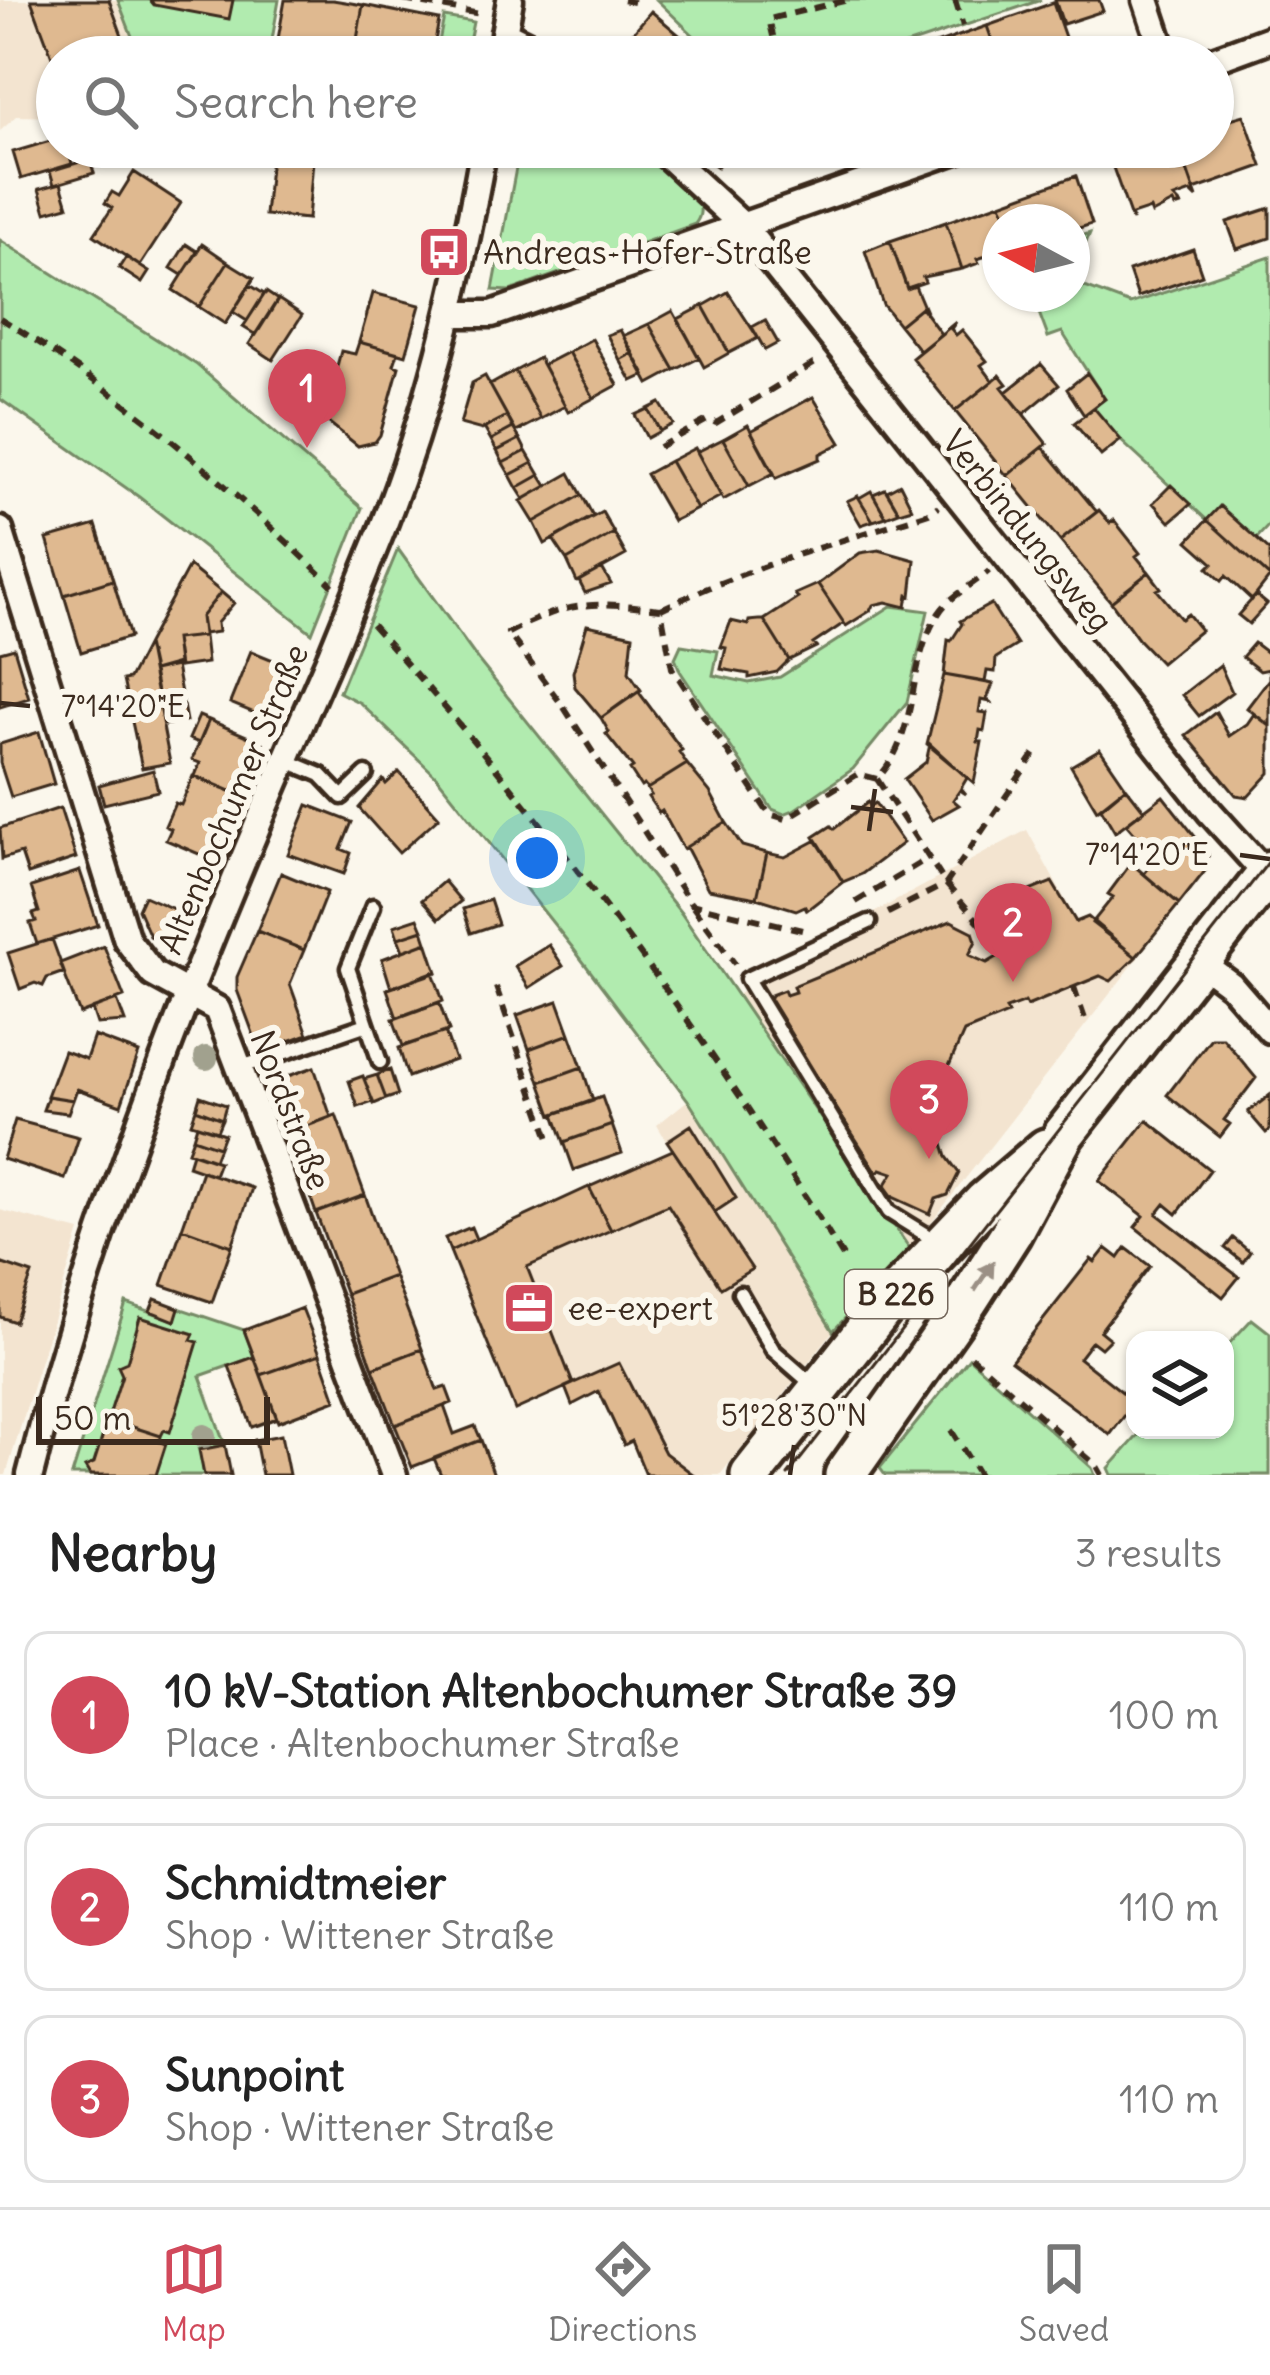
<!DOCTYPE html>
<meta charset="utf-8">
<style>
body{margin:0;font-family:Delius,sans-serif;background:#f2f2f2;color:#222}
.controls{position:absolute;right:36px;bottom:36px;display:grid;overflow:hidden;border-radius:24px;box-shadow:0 3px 9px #0004}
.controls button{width:108px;height:108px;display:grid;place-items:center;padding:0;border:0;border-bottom:3px solid #e0e0e0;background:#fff;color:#222;font:60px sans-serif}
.compass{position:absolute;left:982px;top:204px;width:108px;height:108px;border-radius:50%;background:#fff;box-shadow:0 3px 9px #0004;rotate:277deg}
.scale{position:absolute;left:36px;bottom:30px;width:234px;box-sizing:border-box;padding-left:12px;border:6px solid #3b2a1e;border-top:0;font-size:33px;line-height:42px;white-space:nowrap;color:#3b2a1e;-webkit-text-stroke:9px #fbf7ec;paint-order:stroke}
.you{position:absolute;left:537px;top:858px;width:42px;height:42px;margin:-30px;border:9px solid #fff;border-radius:50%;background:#1a73e8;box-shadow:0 0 0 18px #1a73e833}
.badge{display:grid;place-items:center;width:78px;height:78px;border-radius:50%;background:#d1495b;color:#fff;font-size:39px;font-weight:700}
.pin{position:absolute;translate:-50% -99px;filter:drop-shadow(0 3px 6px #0008)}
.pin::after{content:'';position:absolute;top:63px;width:42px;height:36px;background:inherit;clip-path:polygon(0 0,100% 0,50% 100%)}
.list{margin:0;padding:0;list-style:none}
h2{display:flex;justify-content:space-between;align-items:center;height:156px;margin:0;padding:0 48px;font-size:51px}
h2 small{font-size:39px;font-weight:400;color:#767676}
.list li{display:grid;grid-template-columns:78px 1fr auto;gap:36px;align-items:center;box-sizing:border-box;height:168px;margin:0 24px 24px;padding:0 24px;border:3px solid #e0e0e0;border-radius:24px}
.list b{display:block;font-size:45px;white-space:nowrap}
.list p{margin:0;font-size:39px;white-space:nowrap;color:#767676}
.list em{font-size:39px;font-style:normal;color:#767676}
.icon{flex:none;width:66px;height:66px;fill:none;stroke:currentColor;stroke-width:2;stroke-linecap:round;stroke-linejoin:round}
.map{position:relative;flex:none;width:1270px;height:1475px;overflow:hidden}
.search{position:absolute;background:#fff;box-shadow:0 3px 9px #0004;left:36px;right:36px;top:36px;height:132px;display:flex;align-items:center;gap:30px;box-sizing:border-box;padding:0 42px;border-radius:66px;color:#767676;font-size:45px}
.sheet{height:732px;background:#fff}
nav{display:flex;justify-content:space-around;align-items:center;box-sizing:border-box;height:168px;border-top:3px solid #e0e0e0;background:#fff;font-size:33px;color:#767676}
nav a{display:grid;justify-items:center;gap:6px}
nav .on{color:#d1495b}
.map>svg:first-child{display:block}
.built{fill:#f3e4d0}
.green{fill:#b1ebaf;stroke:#768a66;stroke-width:3}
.building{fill:#dfb990;stroke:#3b2a1e;stroke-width:3}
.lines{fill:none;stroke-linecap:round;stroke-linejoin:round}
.service-casing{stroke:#3b2a1e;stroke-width:21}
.minor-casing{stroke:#3b2a1e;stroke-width:33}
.primary-casing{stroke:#3b2a1e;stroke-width:48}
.path{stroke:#3b2a1e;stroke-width:6;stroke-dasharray:12 9;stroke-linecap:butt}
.service{stroke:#fbf7ec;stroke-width:12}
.minor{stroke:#fbf7ec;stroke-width:24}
.primary{stroke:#fbf7ec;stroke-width:39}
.tram{stroke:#3b2a1e;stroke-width:3}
.minor-bridge-casing{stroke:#3b2a1e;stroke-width:33;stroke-linecap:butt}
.minor-bridge{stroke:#fbf7ec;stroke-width:24}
.tree{fill:#a1a18e}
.oneway{fill:#9b9085}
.ticks{fill:none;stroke:#3b2a1e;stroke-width:4.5}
.labels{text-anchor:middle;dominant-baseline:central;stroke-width:12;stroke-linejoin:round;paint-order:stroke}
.shield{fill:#fbf7ec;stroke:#75685c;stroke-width:3}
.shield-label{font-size:30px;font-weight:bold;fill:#3b2a1e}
.poi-label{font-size:33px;fill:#3b2a1e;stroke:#fbf7ec;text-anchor:start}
.street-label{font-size:33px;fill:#3b2a1e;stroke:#fbf7ec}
.ticks-label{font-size:30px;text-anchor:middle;fill:#3b2a1e;stroke:#fbf7ec;stroke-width:12;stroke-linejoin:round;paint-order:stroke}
</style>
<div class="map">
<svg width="1270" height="1475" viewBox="0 0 1270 1475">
<rect width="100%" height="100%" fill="#fbf7ec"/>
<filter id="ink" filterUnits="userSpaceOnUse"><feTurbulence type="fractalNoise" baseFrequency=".00833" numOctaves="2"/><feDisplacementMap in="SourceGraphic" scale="24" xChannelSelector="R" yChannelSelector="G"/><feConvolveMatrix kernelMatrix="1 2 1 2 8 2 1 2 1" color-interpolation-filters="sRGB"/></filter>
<g filter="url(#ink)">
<path class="built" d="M0 0H118L140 57H57V117L17 116 0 131Z
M1027 830 1076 920 1088 916 1138 958 911 1248 736 996 799 953Z
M688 1100 833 1331 720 1475H694L665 1453 619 1363 515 1410 450 1251 672 1150 657 1125Z
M0 1210 80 1231 6 1475H0Z"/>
<path class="green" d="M118 0H279L269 57H140Z
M657 0H1041L870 57H716Z
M444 17 473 22 466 57H436Z
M520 147H636L696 198C702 207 702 215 695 224L510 291 493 290Z
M1090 233 1074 271V283L1130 304 1270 257V524L1256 539 1220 507 1207 520 1105 426 1094 408 1104 398 1062 332 1048 337 1032 294H1072V239Z
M0 240 197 365 362 508 312 633 139 497 0 399Z
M398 549 478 660 681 913 910 1249 833 1331 688 1100 572 947 437 777 360 703 339 692Z
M891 606 928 611 907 702 853 769 794 810 784 814 772 809 680 671 675 658 681 645 718 651 713 675 749 683 780 677Z
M126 1303 174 1320 179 1308 244 1330 254 1357 200 1376 225 1445 200 1450 204 1475H72Z
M1252 1319 1270 1333V1475H1112L1109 1468 1143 1430H1225V1348Z
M969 1358 1092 1468 1095 1475H885L880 1468Z"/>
<path class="building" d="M31 0H109L130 57H57V70Z
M150 0H233L229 19 154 5Z
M285 0H333L363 5 354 57 275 56Z
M1055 0H1099L1103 11 1063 24Z
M1053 3 1066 40 1018 57H998L987 26Z
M363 5 439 20 432 57H354Z
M651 11 705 57H642L625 42Z
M987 26 998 57H922L919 50Z
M1244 115 1262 166 1194 190 1179 147H1213V124Z
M57 139V147H68L72 164 21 179 13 152Z
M272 147 314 149 308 219 265 215Z
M1153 147H1179L1197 198 1191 192 1174 198 1181 205 1175 207 1173 203 1152 214 1150 209 1132 215V221L1111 162Z
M90 159 94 173 54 185 50 171Z
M134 172 181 203 140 266 94 235 112 208 105 203 112 192 119 196Z
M1076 176 1092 224 1076 229 1079 235 1072 238V222H1008L1001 203Z
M61 183 68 206 46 212 39 189Z
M1001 203 1008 222H1000V255L999 252 977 259 979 263 962 269 946 222Z
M1270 208V238L1237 249 1227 222Z
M946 222 962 269 923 277 925 282 907 288 890 241Z
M890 241 907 289 915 286 926 312 921 307 899 325 883 305 865 251Z
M186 244 198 252 182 275 171 268Z
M202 244 228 262 199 307 173 290Z
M1193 249 1202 275 1138 297 1129 271Z
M126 257 149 272 142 283 119 268Z
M228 262 254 278 225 324 199 307Z
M250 285 264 294 247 321 233 312Z
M266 292 278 300 256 335 243 327Z
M728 292 758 338 729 353 703 306Z
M373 293 420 305 406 355 359 342Z
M278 299 302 315 273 360 249 344Z
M703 306 729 353 704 367 678 319Z
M921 307 941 334 920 351 899 325Z
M673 311 699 358 675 370 649 324Z
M765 320 778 343 765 350 752 327Z
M956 322 951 329 956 335 962 330 987 361 981 365 993 381 955 411 912 358Z
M649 324 675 370 649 384 623 336Z
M620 330 633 353 620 360 607 335Z
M592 339 618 385 594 398 568 352Z
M359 342 398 353 394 365 399 367 380 435 375 442 358 446 323 418 341 351 355 354Z
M568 352 594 398 568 412 543 365Z
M633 353 645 375 632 381 620 360Z
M539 358 565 406 541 419 515 371Z
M1041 364 1059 385 1024 414 1006 392Z
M515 371 541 419 516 432 490 385Z
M1087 373 1105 399 1084 415 1067 389Z
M1000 375 1007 384 1002 387 1047 444 1007 476 955 411Z
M485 376 507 416 482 430 460 424 472 383Z
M813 397 841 443 820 454V459L776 478 751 431Z
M660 403 673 424 660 431 648 409Z
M1094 408 1121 440 1101 456 1074 423Z
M648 409 660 431 647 438 635 415Z
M507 416 513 428 491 440 484 428Z
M748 425 774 473 749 486 723 439Z
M513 428 520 439 497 451 491 440Z
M520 439 526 451 503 463 497 451Z
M723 439 749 486 723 500 697 452Z
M1043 447 1097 512 1060 541 1007 476Z
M695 448 721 496 697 509 670 461Z
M526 451 533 463 510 475 503 463Z
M670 461 697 509 673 521 646 474Z
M533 463 540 475 517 488 510 475Z
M570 473 582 495 534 522 521 501Z
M540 475 547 486 524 499 517 488Z
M900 484 912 508 899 512 887 491Z
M1171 485 1191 504 1170 522 1153 503Z
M885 489 899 512 886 517 873 494Z
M871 491 886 517 873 521 859 498Z
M582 495 593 516 545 544 534 522Z
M858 496 859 498 873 521 861 525 847 501Z
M1220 506 1270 551V577L1207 520Z
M1099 510 1110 523 1114 520 1140 553 1136 556 1149 572 1111 602 1060 541Z
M602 512 614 533 567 560 553 539Z
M1207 520 1270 577 1252 600 1226 576 1222 581 1208 568 1213 563 1188 541Z
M96 525 113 580 64 595 47 539Z
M614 533 626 555 577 582 567 560Z
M879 550 915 560 911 596 908 595 906 607 886 602 873 605 870 611 846 626 818 584 860 553Z
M189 566 221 592 201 617 204 636 175 639 178 664 153 671 147 644Z
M602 568 611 584 585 593 579 581Z
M1149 572 1161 588 1157 590 1181 619 1188 614 1201 630 1161 663 1138 639 1111 602Z
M113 580 130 637 81 652 64 595Z
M818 584 844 623 813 644 816 647 789 660 764 620 798 598 795 594Z
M221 592 234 603 217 623 218 632 203 634 201 617Z
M1256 595 1267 604 1249 624 1238 615Z
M991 604 1017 645 996 658 995 672 987 671 985 682 944 675 948 640 951 641 962 624 960 621Z
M759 620H764L789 660 777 672 749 678V674L721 669 726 648 721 647 731 621 748 625 749 621Z
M587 625 633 635 629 672 641 690 601 718 575 687 573 672Z
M204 636 207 663 179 667 175 639Z
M1254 643 1270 655V726L1247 708 1269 679V669L1260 671 1242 657Z
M147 644 170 763 142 768 123 680 129 679Z
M14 648 29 698 0 707V652Z
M251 651 293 668 284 691 289 694 287 698 281 697 271 720 230 703Z
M1220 665 1232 692 1199 716 1182 695Z
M176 666 186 721 163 725 153 671Z
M944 675 993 684 987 699 990 702 981 700 979 712 987 713 984 731 980 730 978 742H982L974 783 927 744Z
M638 691 682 750 679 752 687 764 647 789 644 785 641 787 630 770 633 768 606 734 609 732 601 718Z
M1216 712 1229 736 1247 724 1254 714 1270 726V773L1248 797 1236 795 1186 735Z
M199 716 209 720 199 743 189 739Z
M209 720 263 743 240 795 195 776 200 763 192 760Z
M39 732 54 784 11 797 0 763V744Z
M930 744 967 778 961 788 966 794 960 790 953 800 959 805 932 820 904 779 926 762Z
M1100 749 1126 787 1097 810 1071 766Z
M687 764 710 792 726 822 683 849 662 811 659 813 648 797 651 795 647 789Z
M153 770 158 791 104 804 99 785Z
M399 772 439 817 399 853 359 808 383 780 386 784Z
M193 776 240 795 213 860 166 840 171 829 165 826 175 803 181 805Z
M1126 787 1144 810 1115 832 1101 808Z
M1163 796 1208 853 1209 866 1179 904 1144 874 1156 858 1126 824Z
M868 802 870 806 875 803 903 843 862 874 843 882 814 837 831 826 834 829Z
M308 805 352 822 341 849 351 853 344 874 288 854Z
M60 808 76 858 28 874 21 853 2 859 0 828Z
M726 822 742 846 767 853 757 898 708 889 686 847Z
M817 840 843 882 807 910 805 906 796 910 757 898 767 853 785 857Z
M1131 863 1179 904 1136 957 1092 923 1113 897 1108 894Z
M80 871 98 925 37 944 30 923 36 921 33 914 39 912 31 887Z
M281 873 327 892 304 950 257 931Z
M444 881 461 901 439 919 422 900Z
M1052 882 1076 922 1088 917 1136 957 1111 981 1100 976 1027 1006 1025 1002 1006 1009 1008 1014 964 1032 926 1118 937 1123 947 1157 959 1173 948 1195 936 1199 930 1214 893 1197 885 1186 893 1173 881 1169 877 1172 768 1002 771 995 784 990 786 995 795 992 793 986 951 921 973 932 976 941 969 955 987 963 1021 943 1031 946 1036 935 1019 895Z
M1019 895 1036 935 1031 946 1011 938 997 904Z
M144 896 187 915 174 947 150 936 138 909Z
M490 900 498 924 471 933 463 909Z
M418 918 423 930 398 938 394 926Z
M423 930 427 942 403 951 398 938Z
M257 931 304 950 290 984 308 1034 260 1052 237 990V977Z
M52 939 64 972 47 978 43 986 35 983 20 989 8 953Z
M427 942 437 972 391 988 382 959Z
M549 945 563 966 529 988 515 966Z
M104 946 124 997 80 1014 60 963Z
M433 972 443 1001 397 1018 387 989Z
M117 1000 125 1022 97 1024 92 1009Z
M558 1001 570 1034 529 1049 517 1015Z
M439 1002 449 1031 403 1046 393 1019Z
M445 1032 455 1060 408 1077 399 1048Z
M570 1034 582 1067 540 1082 529 1049Z
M94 1036 139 1053 121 1105 77 1089 73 1100 47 1096 64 1051 86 1059Z
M1211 1038H1223L1256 1078 1224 1120 1230 1124 1220 1137 1167 1095Z
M314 1067 331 1117 286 1134 268 1083Z
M582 1067 593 1101 552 1115 540 1082Z
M390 1070 398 1095 386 1099 377 1075Z
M377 1075 386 1099 374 1104 364 1079Z
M363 1076 373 1102 358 1107 349 1081Z
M1270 1095V1130L1266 1133 1248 1112Z
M48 1096 73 1100 68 1113 43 1110Z
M200 1096 226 1105 222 1119 196 1109Z
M602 1097 612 1125 564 1142 554 1114Z
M196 1109 222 1119 217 1131 191 1123Z
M336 1115 365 1195 316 1213 288 1133Z
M15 1120 79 1137 65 1179 3 1159Z
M1147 1120 1210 1170 1177 1214 1165 1204 1157 1214 1239 1277 1223 1297 1135 1227 1144 1216 1099 1181Z
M197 1125 224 1134 219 1147 193 1138Z
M612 1125 622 1153 574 1170 564 1142Z
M691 1125 736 1198 715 1212 667 1141Z
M193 1138 219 1147 214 1160 188 1151Z
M673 1150 752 1269 721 1288 668 1205 611 1230 589 1187Z
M192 1153 219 1162 214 1175 188 1166Z
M202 1171 252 1188 232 1246 182 1228Z
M589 1187 611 1230 527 1267 573 1384 515 1410 450 1251Z
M365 1195 394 1276 346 1294 316 1213Z
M471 1227 476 1239 450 1251 445 1238Z
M182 1228 232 1246 212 1302 162 1285Z
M1233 1238 1250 1252 1243 1262 1225 1248Z
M1106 1248 1119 1258 1126 1248 1150 1266 1100 1331 1110 1339 1101 1348 1092 1341 1079 1358 1135 1402 1110 1435 1011 1361 1091 1259 1095 1262Z
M0 1263 32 1274 15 1322 0 1317Z
M394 1276 422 1349 373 1368 346 1294Z
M155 1299 179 1308 175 1321 150 1311Z
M302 1308 320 1354 261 1375 244 1330Z
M140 1317 194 1334 191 1340 198 1342 170 1432 164 1430 161 1436 108 1419 122 1375 118 1366 127 1362Z
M422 1349 437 1390 446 1387 452 1403 395 1425 373 1368Z
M320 1354 336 1400 278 1422 261 1375Z
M254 1357 277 1418 252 1427 229 1366Z
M619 1363 665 1453 694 1475H646L632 1441 624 1445 599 1391 572 1405 565 1387Z
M444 1406 454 1434 475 1426 481 1440 412 1467 395 1425Z
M108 1419 161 1436 160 1442 166 1444 156 1475H90L85 1467 94 1463Z
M281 1435 289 1475H262L255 1440Z
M481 1440 494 1475H441L434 1458Z
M225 1445 231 1475H204L199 1450Z"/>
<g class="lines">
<g class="service-casing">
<path id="service" d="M285 760 321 775 342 797 366 774
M373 906 348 968 380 1062
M869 922 747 979 889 1212 936 1241
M239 1068 367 1024
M740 1293 773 1350 813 1385"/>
</g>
<g class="minor-casing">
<path id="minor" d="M1146 0 1165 57
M504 33 552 57
M500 57 510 0
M1213 60 1270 39
M658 147 742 225 1210 812 1267 875
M451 314H492L965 147
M0 530 127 940 153 974 217 1009 394 1475
M372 554C427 423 459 287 484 147
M1200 962 1231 985 1270 1030
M30 1475C101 1194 214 922 330 657"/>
</g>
<g class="primary-casing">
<path id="primary" d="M751 1475 885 1306 985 1201 1046 1149
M845 1475 968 1300 1011 1233 1064 1134 1270 871"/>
</g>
<path class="path" d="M403 0 480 14
M623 0 634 2
M955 0 963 26
M778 57 769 19 848 0
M715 167 730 147
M0 318C123 393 230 486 333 586
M659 447 709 419 716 423 820 360
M661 609C748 567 838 542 929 513L938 506
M372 625C551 822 706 1034 845 1260
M877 779 946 884 1005 952
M856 902 930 857
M693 907 735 964
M888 913 946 884 1036 752
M802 930 691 904 563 706 508 633C569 601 593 601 661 609L672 668 769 814 786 819 858 774 877 779C921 733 905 665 939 613 949 597 974 584 989 571
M496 987 551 1144
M1074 987 1086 1022
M971 1356 1097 1466 1102 1475
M951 1430 979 1475"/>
<use href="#service" class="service"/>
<use href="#minor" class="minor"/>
<use href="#primary" class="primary"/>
<path class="tram" d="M788 1475 1270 860"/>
<g class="minor-bridge-casing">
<path id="minor-bridge" d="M330 657 372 554"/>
</g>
<use href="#minor-bridge" class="minor-bridge"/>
</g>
<g class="tree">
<circle cx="206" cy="1058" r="12"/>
<circle cx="204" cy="1436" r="12"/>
</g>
<defs><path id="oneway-solid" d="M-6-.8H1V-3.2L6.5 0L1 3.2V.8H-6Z" transform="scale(3)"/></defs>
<use class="oneway" href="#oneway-solid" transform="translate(984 1276) rotate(-57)"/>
</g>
<path class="ticks" d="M0 703 30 706M851 807 893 812M869 831 875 789M1240 855 1270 859M790 1475 794 1445"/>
<defs>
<g id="bus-square" transform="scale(2.7)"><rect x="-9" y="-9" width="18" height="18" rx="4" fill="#d1495b" stroke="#fbf7ec"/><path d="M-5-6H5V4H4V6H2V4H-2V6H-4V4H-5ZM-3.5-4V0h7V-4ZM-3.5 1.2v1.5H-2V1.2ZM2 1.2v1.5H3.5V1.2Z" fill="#fff"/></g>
<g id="office-square" transform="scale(2.7)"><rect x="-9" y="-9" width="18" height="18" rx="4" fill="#d1495b" stroke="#fbf7ec"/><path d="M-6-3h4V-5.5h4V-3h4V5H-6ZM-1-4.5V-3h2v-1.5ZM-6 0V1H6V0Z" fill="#fff"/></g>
</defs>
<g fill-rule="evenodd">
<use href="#bus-square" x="444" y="252"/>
<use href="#office-square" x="529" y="1308"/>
</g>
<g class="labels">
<rect class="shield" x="845" y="1270" width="102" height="48" rx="9"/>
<g class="shield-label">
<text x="896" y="1294">B 226</text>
</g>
<g class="poi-label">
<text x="483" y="252">Andreas-Hofer-Straße</text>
<text x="568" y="1308">ee-expert</text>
</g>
<g class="street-label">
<text transform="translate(1028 531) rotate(51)">Verbindungsweg</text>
<text transform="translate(233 799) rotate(-67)">Altenbochumer Straße</text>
<text transform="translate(291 1110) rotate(69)">Nordstraße</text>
</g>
</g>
<g class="ticks-label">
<text x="123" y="717">7°14'20"E</text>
<text x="1147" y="865">7°14'20"E</text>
<text x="794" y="1426">51°28'30"N</text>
</g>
</svg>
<div class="controls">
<button><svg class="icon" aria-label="layers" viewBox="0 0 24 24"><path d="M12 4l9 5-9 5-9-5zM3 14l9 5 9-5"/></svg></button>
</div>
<svg class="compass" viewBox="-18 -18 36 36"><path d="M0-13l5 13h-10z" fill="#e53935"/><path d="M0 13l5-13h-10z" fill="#767676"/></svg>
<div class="scale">50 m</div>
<div class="you"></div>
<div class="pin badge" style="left:307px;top:448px">1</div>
<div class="pin badge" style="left:1013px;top:982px">2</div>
<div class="pin badge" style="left:929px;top:1159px">3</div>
<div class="search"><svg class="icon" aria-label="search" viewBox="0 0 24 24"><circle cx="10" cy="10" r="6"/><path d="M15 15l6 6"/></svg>Search here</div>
</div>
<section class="sheet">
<h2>Nearby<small>3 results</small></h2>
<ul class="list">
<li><span class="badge">1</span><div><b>10 kV-Station Altenbochumer Straße 39</b><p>Place · Altenbochumer Straße</p></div><em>100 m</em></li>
<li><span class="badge">2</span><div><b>Schmidtmeier</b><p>Shop · Wittener Straße</p></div><em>110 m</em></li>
<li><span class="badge">3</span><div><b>Sunpoint</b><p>Shop · Wittener Straße</p></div><em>110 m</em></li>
</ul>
</section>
<nav>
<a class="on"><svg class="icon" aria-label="map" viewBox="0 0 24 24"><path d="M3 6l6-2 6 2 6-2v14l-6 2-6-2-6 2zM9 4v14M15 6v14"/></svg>Map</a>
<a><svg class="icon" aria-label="directions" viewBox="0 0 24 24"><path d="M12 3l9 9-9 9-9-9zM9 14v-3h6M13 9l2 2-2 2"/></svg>Directions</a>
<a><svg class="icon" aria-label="saved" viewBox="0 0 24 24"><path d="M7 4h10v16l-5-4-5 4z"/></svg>Saved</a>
</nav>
